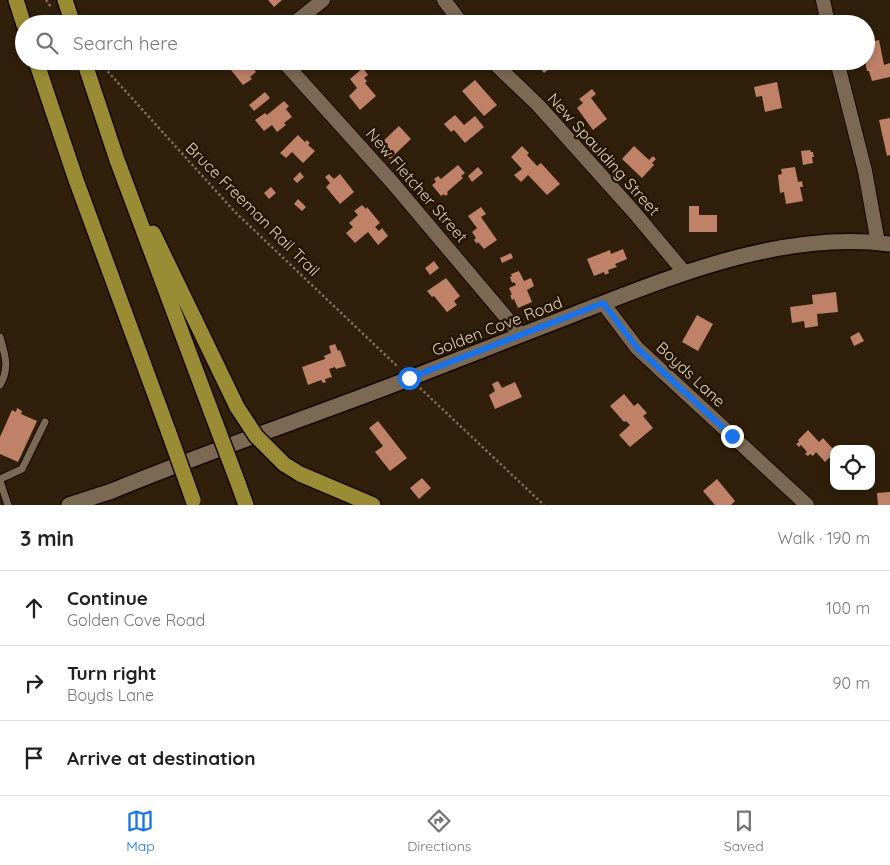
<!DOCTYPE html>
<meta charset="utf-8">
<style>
body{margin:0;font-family:Quicksand,sans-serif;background:#f6f6f6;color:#202124}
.controls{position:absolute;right:15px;bottom:15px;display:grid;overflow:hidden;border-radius:10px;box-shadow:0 2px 8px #0003}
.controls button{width:45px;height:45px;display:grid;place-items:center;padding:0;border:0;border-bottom:1px solid #e0e0e0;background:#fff;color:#202124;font:25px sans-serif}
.stop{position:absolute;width:15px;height:15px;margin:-11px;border:4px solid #1a73e8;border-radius:50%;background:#fff}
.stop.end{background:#1a73e8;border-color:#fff;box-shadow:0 1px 5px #0008}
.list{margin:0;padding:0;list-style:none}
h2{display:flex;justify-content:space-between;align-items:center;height:65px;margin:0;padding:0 20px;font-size:21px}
h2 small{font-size:16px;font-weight:400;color:#757577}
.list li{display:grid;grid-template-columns:32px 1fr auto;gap:15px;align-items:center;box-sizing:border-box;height:75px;padding:0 20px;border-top:1px solid #e0e0e0}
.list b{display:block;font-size:19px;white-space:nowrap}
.list p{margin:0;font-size:16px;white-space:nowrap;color:#757577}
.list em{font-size:16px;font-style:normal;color:#757577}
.icon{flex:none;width:28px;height:28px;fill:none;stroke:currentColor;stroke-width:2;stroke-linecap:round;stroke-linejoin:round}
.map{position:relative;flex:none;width:890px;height:505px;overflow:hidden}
.search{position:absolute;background:#fff;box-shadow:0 2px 8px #0003;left:15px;right:15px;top:15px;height:55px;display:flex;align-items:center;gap:12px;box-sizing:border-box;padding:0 18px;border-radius:28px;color:#757577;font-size:19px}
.sheet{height:290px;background:#fff}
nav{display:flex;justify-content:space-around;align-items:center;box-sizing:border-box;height:70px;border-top:1px solid #e0e0e0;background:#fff;font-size:14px;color:#757577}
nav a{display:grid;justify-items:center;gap:2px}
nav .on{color:#1a73e8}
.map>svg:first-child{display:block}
.building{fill:#c08169}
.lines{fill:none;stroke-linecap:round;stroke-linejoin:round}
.lane-casing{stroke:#160800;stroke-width:9}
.street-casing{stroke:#160800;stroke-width:16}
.secondary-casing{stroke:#160800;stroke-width:18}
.highway-casing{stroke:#160800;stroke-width:18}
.path{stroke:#7c6e5e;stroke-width:2.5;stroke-dasharray:2.5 2.5;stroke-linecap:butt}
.lane{stroke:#7b6953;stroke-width:7}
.street{stroke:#7b6953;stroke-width:14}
.secondary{stroke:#7b6953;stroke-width:15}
.highway{stroke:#998c35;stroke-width:15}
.highway-bridge-casing{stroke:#160800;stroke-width:18;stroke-linecap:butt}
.highway-bridge{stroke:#998c35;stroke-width:15}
.route{stroke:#1a73e8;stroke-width:6}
.labels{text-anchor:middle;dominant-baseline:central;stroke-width:5;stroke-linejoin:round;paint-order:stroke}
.street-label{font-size:16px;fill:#dbd0c4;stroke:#251603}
</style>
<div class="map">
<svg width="890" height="505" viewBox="0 0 890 505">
<rect width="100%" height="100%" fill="#2f1f0b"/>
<path class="building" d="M268 0H282L274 7Z
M765 17 768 24H752Z
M879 40 884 65 890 63V77L872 81 869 71H867L865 61H866V43Z
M232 61H251L252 64 250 65 256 72 250 77 252 79 243 85 227 65Z
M318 61H329L323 66Z
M535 61H555L556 63 544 73Z
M363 68 368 75 364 78 367 81 365 83 376 96 360 110 349 96 357 88 350 79Z
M475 80 497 105 484 116 462 91Z
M777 82 782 108 765 112 762 96 756 97 754 87Z
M592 89 596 94 591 98 607 119 593 130 577 108 583 103 579 99Z
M265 92 270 98 254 111 249 105Z
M284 101 289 106 286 109 292 117 284 123 286 125 277 132 272 125 264 131 255 120 265 113 267 115Z
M455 115 464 125 475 116 484 127 465 143 454 130 451 132 444 124Z
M890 118V155L887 156 879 120Z
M399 126 411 139 390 159 378 146Z
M298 135 305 142 307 140 310 143 308 145 315 151 303 163 292 152 286 158 280 153Z
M522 146 529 153 527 155 537 166 541 163 560 184 547 195 528 175 521 182 514 175 522 169 511 157Z
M634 146 649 160 653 156 656 159 652 163 654 165 642 178 622 159Z
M810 150 811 152H813L814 157H812L813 163 803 165 801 151Z
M458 165 465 173 461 176 463 178 447 192 448 194 445 196 444 194 441 196 432 185 436 182 434 179 438 176 441 179Z
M478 167 483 173 472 182 468 176Z
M795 167 798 182 802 181 803 187H800L803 201 786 204 784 192 780 193 778 175 782 174 781 169Z
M300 172 304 177 297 183 293 179Z
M329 174 334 179 340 174 354 192 340 204 326 187 330 183 325 177Z
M271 187 276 193 269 199 264 193Z
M298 199 306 207 302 211 294 204Z
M362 205 366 209 367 207 380 223 375 227 379 231 382 228 388 236 378 245 368 232 355 243 346 233 353 227 349 223 358 215 354 211Z
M689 206H699V215H717V232H689Z
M481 207 486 214 481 217 497 240 484 249 478 242 477 244 474 240 476 238 472 232 477 228 468 216Z
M623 249 627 259 615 264 617 267 608 270 609 273 605 275 604 272 594 276 587 259 610 250 611 254Z
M511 253 513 258 502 263 500 258Z
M434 261 439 268 430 275 425 268Z
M519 271 524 281 531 278 534 286 527 290 532 302 518 308 514 299 512 300 510 295H512L509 288 516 285 514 282 512 283 510 277 512 276 511 274Z
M446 278 460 296 454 301 457 305 447 312 434 296 432 297 427 291Z
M836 292 838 312 817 314 818 326 805 328 804 321 792 323 790 307 813 304 812 295Z
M697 315 713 324 698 351 682 342Z
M859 332 864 341 854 346 850 337Z
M335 344 338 351 340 350 346 366 336 369 335 367 329 369 332 377 325 379 326 382 323 383 321 380 308 385 302 367 325 359 324 356 331 353 329 346Z
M498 381 502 388 515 382 522 397 495 409 489 395 495 391 492 384Z
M624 394 634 406 638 403 647 413 643 416 653 428 630 447 619 435 630 425 626 421 624 422 610 406Z
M17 408 22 411 21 414 37 421 18 462 0 454V437L12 410 16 412Z
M378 421 407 458 390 471 375 452 383 446 369 428Z
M808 430 819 442 823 438 833 449 835 446 838 449H834V453L825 462 816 452 813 456 810 454 808 456 805 454 807 452 801 445 799 447 796 444 799 442 798 440Z
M422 478 431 488 419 499 410 488Z
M717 479 735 501 731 505H715L703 491Z
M890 492V505H878L877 493Z"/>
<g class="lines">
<g class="lane-casing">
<path id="lane" d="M0 337C5 355 10 368 0 385
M0 479 22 469 45 422
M0 481 8 505"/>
</g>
<g class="street-casing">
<path id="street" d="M444 0 462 24
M823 0 828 24
M293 24 323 0
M283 61 391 181 521 335
M492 61 538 105 633 211 685 273
M837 61 865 171 878 243
M603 303 637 348 807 505"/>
</g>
<g class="secondary-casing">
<path id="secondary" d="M69 505 112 491C204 453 298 421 390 386 452 362 513 338 575 314 673 276 783 230 890 244"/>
</g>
<g class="highway-casing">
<path id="highway" d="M16 0 24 25
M65 0 73 24
M36 61 76 180 169 433
M84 61 117 160 212 414
M153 233 237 407
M284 464 300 474 373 505
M238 483 246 505"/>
</g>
<path class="path" d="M46 0 51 7
M101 64 235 212 398 367
M420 388 544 505"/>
<use href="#lane" class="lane"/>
<use href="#street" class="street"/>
<use href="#secondary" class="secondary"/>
<use href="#highway" class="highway"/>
<g class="highway-bridge-casing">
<path id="highway-bridge" d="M237 407 256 436 284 464
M212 414 238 483
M169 433 193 500"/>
</g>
<use href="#highway-bridge" class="highway-bridge"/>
</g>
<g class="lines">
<path class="route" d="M409 378 603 303 637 348 732 436"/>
</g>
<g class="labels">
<g class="street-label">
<text transform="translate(604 154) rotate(48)">New Spaulding Street</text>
<text transform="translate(417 185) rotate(49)">New Fletcher Street</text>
<text transform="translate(253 209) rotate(45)">Bruce Freeman Rail Trail</text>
<text transform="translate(497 326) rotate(-21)">Golden Cove Road</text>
<text transform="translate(691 374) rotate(43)">Boyds Lane</text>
</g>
</g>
</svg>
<div class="controls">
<button><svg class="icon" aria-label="locate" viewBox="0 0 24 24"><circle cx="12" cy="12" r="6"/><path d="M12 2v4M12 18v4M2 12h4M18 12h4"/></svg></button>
</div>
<div class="stop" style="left:409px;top:378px"></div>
<div class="stop end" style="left:732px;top:436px"></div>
<div class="search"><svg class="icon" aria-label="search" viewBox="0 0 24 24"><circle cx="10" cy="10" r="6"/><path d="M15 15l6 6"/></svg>Search here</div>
</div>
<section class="sheet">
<h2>3 min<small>Walk · 190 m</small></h2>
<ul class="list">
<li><svg class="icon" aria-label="ahead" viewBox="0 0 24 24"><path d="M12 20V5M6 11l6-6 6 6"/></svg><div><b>Continue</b><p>Golden Cove Road</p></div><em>100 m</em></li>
<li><svg class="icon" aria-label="right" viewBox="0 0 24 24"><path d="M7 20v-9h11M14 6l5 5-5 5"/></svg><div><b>Turn right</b><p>Boyds Lane</p></div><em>90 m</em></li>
<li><svg class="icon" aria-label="arrive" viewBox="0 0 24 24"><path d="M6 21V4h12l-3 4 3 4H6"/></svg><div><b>Arrive at destination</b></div></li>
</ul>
</section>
<nav>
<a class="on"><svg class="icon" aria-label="map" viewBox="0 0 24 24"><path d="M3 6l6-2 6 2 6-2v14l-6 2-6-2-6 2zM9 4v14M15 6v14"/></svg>Map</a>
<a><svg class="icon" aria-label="directions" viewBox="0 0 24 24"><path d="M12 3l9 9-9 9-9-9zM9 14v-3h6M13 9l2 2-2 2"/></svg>Directions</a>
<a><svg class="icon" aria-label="saved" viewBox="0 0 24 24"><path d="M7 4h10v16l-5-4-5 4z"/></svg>Saved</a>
</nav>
